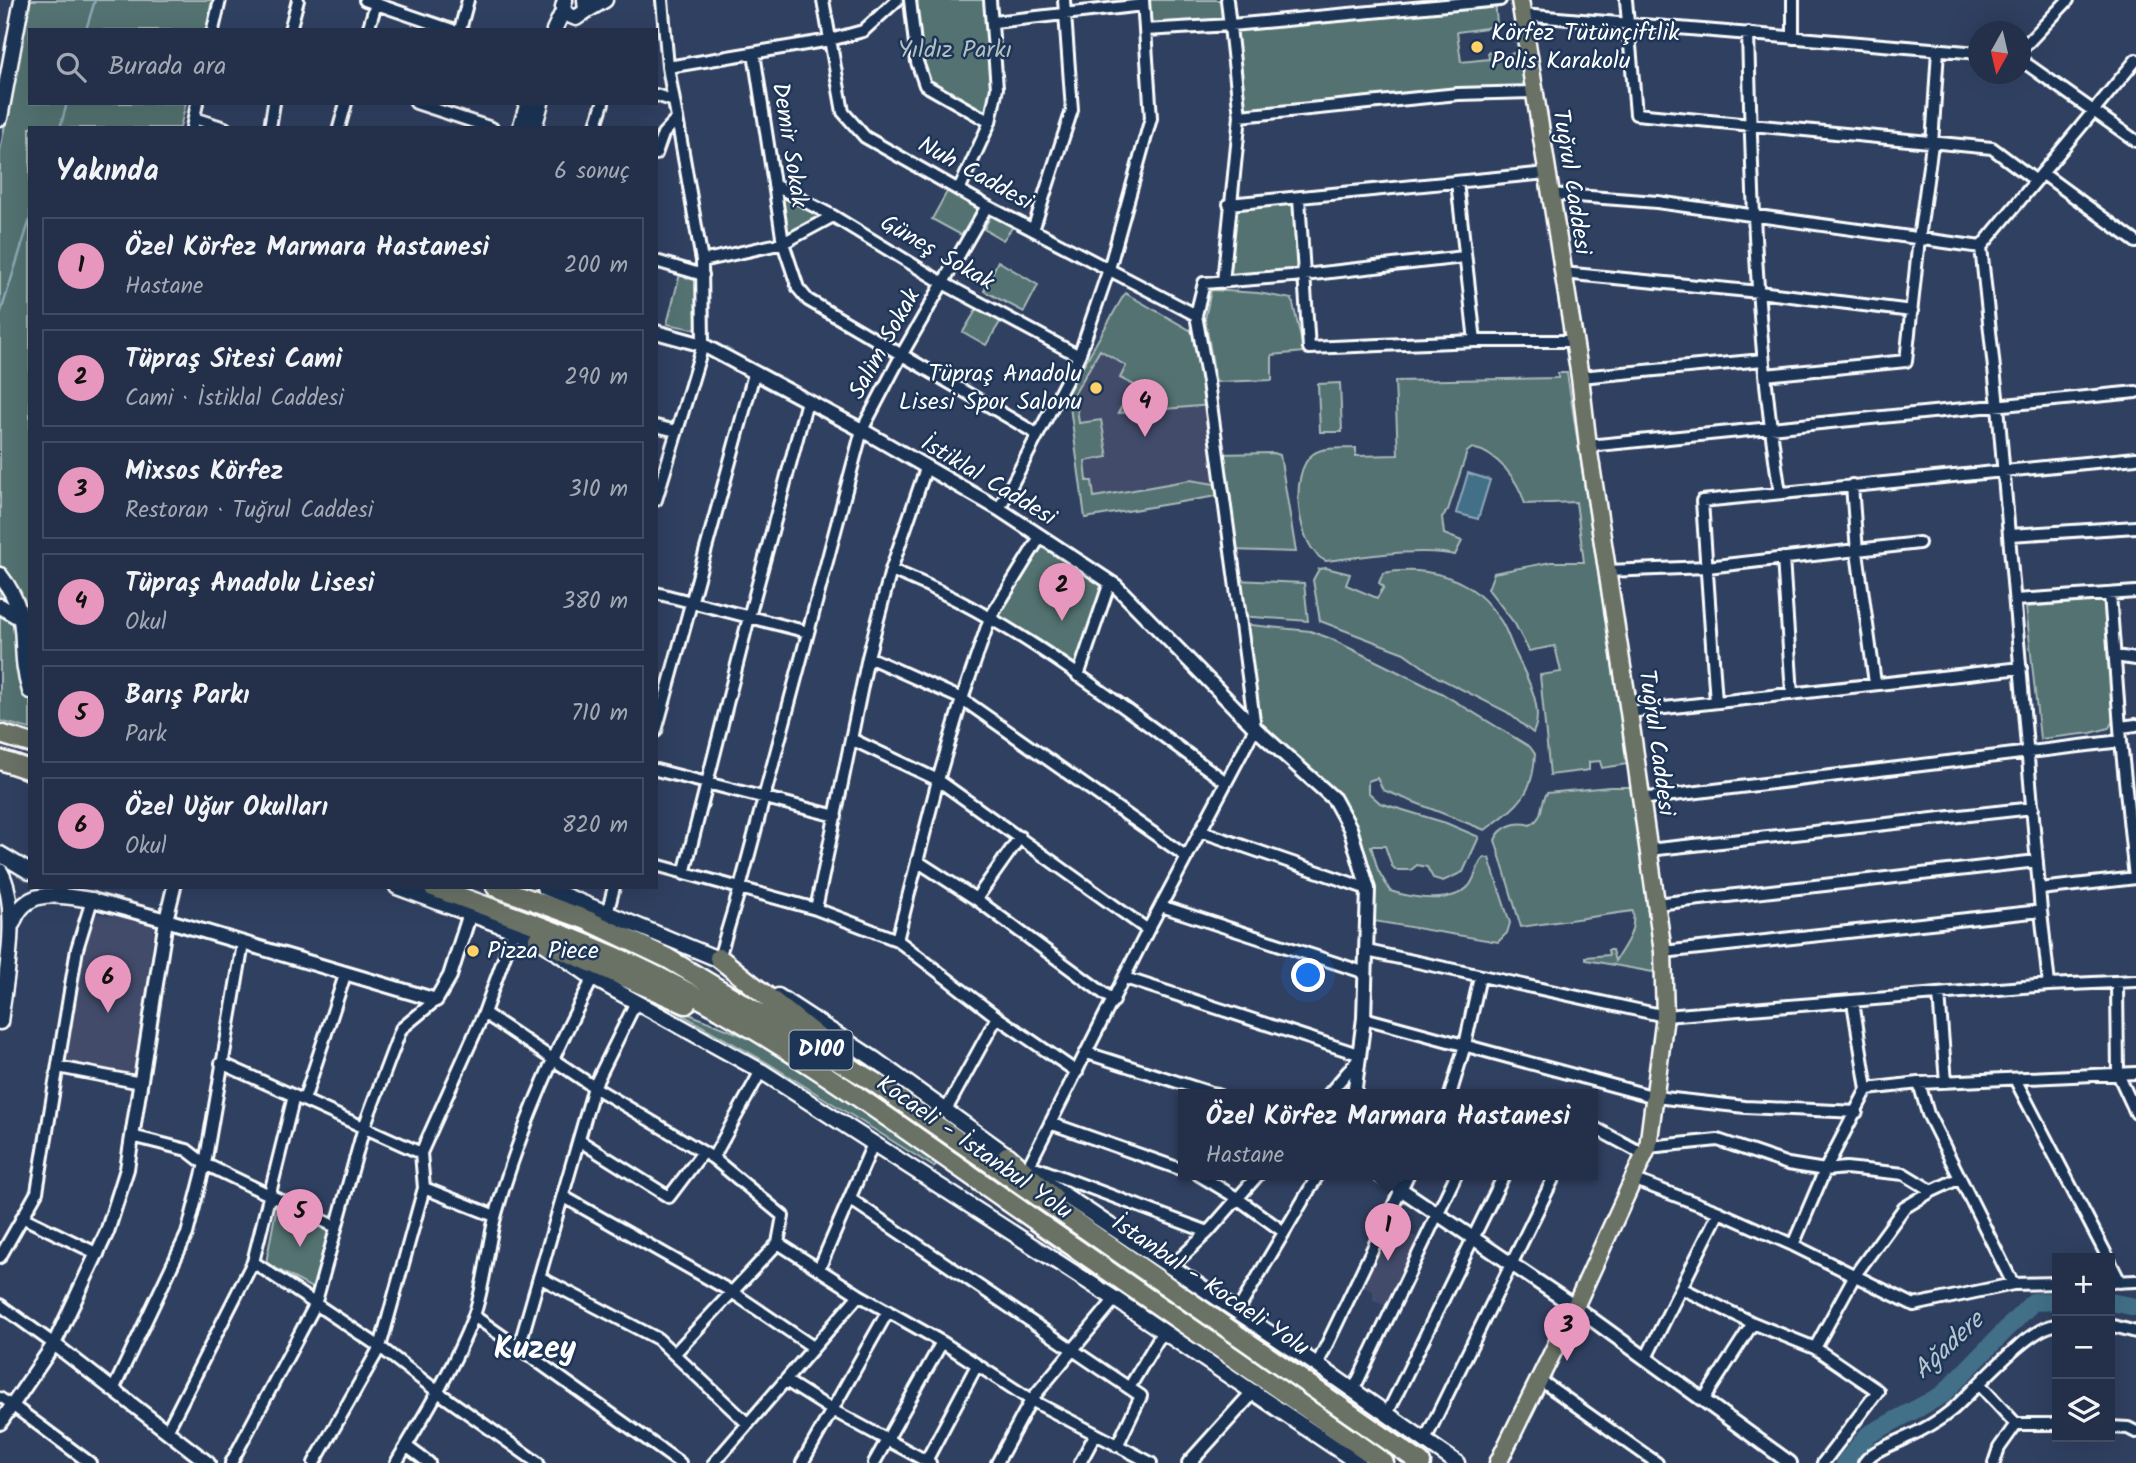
<!DOCTYPE html>
<html lang="tr">
<meta charset="utf-8">
<style>
body{margin:0;font-family:Kalam,sans-serif;background:#303c53;color:#f1f3f6}
.controls{position:absolute;right:21px;bottom:21px;display:grid;overflow:hidden;border-radius:0px;box-shadow:0 7px 28px #0002}
.controls button{width:63px;height:63px;display:grid;place-items:center;padding:0;border:0;border-bottom:2px solid #414b61;background:#243049;color:#f1f3f6;font:35px sans-serif}
.compass{position:absolute;left:1968px;top:21px;width:63px;height:63px;border-radius:50%;background:#243049;box-shadow:0 7px 28px #0002;rotate:188deg}
.you{position:absolute;left:1309px;top:976px;width:24px;height:24px;margin:-18px;border:5px solid #fff;border-radius:50%;background:#1a73e8;box-shadow:0 0 0 10px #1a73e833}
.badge{display:grid;place-items:center;width:46px;height:46px;border-radius:50%;background:#e797bd;color:#111;font-size:23px;font-weight:700}
.pin{position:absolute;translate:-50% -58px;filter:drop-shadow(0 2px 4px #0008)}
.pin::after{content:'';position:absolute;top:37px;width:24px;height:21px;background:inherit;clip-path:polygon(0 0,100% 0,50% 100%)}
.popup{position:absolute;left:1178px;top:1089px;width:420px;height:91px;box-sizing:border-box;display:grid;place-content:center;border-radius:0px;background:#243049;filter:drop-shadow(0 2px 5px #0005);font-size:23px;white-space:nowrap;color:#a3a9b4}
.popup b{font-size:26px;color:#f1f3f6}
.popup::after{content:'';position:absolute;left:50%;top:100%;margin-left:-14px;border:14px solid transparent;border-top-color:#243049}
.list{margin:0;padding:0;list-style:none}
h2{display:flex;justify-content:space-between;align-items:center;height:91px;margin:0;padding:0 28px;font-size:30px}
h2 small{font-size:23px;font-weight:400;color:#a3a9b4}
.list li{display:grid;grid-template-columns:46px 1fr auto;gap:21px;align-items:center;box-sizing:border-box;height:98px;margin:0 14px 14px;padding:0 14px;border:2px solid #414b61;border-radius:0px}
.list b{display:block;font-size:26px;white-space:nowrap}
.list p{margin:0;font-size:23px;white-space:nowrap;color:#a3a9b4}
.list em{font-size:23px;font-style:normal;color:#a3a9b4}
.icon{flex:none;width:38px;height:38px;fill:none;stroke:currentColor;stroke-width:2;stroke-linecap:round;stroke-linejoin:round}
.map{position:relative;flex:none;width:2136px;height:1463px;overflow:hidden}
.search{position:absolute;background:#243049;box-shadow:0 7px 28px #0002;left:28px;top:28px;width:630px;height:77px;display:flex;align-items:center;gap:18px;box-sizing:border-box;padding:0 24px;border-radius:0px;color:#a3a9b4;font-size:26px}
.panel{position:absolute;background:#243049;box-shadow:0 7px 28px #0002;left:28px;top:126px;width:630px;height:763px;border-radius:0px}
.map>svg:first-child{display:block}
.built{fill:#424c6b}
.green{fill:#537271;stroke:#a9b8b8;stroke-width:2}
.water{fill:#436f88;stroke:#8ea9b8;stroke-width:2}
.lines{fill:none;stroke-linecap:round;stroke-linejoin:round}
.stream{stroke:#8ea9b8;stroke-width:2.5}
.river{stroke:#436f88;stroke-width:18}
.pedestrian-casing{stroke:#fff;stroke-width:13}
.minor-casing{stroke:#fff;stroke-width:16}
.tertiary-casing{stroke:#fff;stroke-width:18}
.secondary-casing{stroke:#fff;stroke-width:19}
.primary-casing{stroke:#fff;stroke-width:21}
.trunk-casing{stroke:#fff;stroke-width:23}
.pedestrian{stroke:#1d3557;stroke-width:8}
.minor{stroke:#1d3557;stroke-width:10}
.tertiary{stroke:#1d3557;stroke-width:12}
.secondary{stroke:#1d3557;stroke-width:14}
.primary{stroke:#6a7165;stroke-width:16}
.trunk{stroke:#6a7165;stroke-width:18}
.poi-dot{fill:#ffd166;stroke:#1d3557;stroke-width:2.5}
.labels{text-anchor:middle;dominant-baseline:central;stroke-width:5;stroke-linejoin:round;paint-order:stroke}
.shield{fill:#1d3557;stroke:#bbc2cd;stroke-width:2}
.shield-label{font-size:23px;font-weight:bold;fill:#fff}
.poi-label{font-size:24px;fill:#fff;stroke:#1d3557;text-anchor:start}
.park-label{font-size:24px;fill:#b2c0bf;stroke:#1d3557}
.street-label{font-size:24px;fill:#fff;stroke:#1d3557}
.water-label{font-size:26px;font-style:italic;fill:#b4c5cf;stroke:#1d3557}
.district-label{font-size:32px;font-weight:bold;fill:#fff;stroke:#1d3557}
</style>
<div class="map">
<svg width="2136" height="1463" viewBox="0 0 2136 1463">
<rect width="100%" height="100%" fill="#304061"/>
<filter id="ink" filterUnits="userSpaceOnUse"><feTurbulence type="fractalNoise" baseFrequency=".0143" numOctaves="2"/><feDisplacementMap in="SourceGraphic" scale="14" xChannelSelector="R" yChannelSelector="G"/><feConvolveMatrix kernelMatrix="1 2 1 2 8 2 1 2 1" color-interpolation-filters="sRGB"/></filter>
<g filter="url(#ink)">
<path class="built" d="M1103 333 1200 336 1223 495 1085 518 1068 392Z
M98 914 155 922 135 1074 64 1064 86 931Z
M1387 1223 1418 1238 1386 1306 1373 1300V1291L1358 1285Z"/>
<path class="green" d="M27 0H212L206 30H30V103H186L180 128H30V729L0 721V152Z
M910 0H990L997 88 990 122 925 85Z
M1143 0H1227L1231 25 1495 0 1497 24 1486 28 1457 32 1461 62 1489 59 1488 52 1496 51 1503 55 1521 52 1526 92 1240 116 1231 25 1145 30Z
M774 185 833 216 783 243Z
M948 190 979 207 963 236 932 219Z
M1299 199 1304 275 1223 282 1229 204Z
M992 213 1015 224 1003 240 984 229Z
M998 261 1038 285 1024 312 984 291Z
M680 274 700 279 701 324 693 329 667 324Z
M1211 290 1258 293 1292 299 1304 352 1272 355V380L1216 382 1205 319Z
M1125 293 1200 336 1211 405 1118 413 1134 385 1120 378 1126 366 1100 350 1072 398 1076 400 1079 423 1101 420 1108 457 1085 461 1087 481H1092L1094 497 1190 480 1221 485 1217 454 1274 453 1280 455 1296 552 1231 550 1223 495 1085 518 1068 392Z
M978 307 1002 319 986 345 963 332Z
M1558 373H1567L1628 764 1602 768 1600 761 1589 762V770L1550 775 1540 675 1561 672 1555 646 1529 651 1515 624 1488 589 1494 573 1551 562H1584L1576 502 1525 504C1518 480 1498 453 1472 448L1467 452 1448 510 1442 517 1444 534 1462 541 1455 555C1420 547 1362 557 1326 561 1297 550 1288 472 1313 454 1323 446 1344 449 1356 448V456L1398 455 1395 381 1558 378Z
M1340 383 1342 432H1320L1318 384Z
M1040 537 1110 582 1078 676 990 618Z
M1326 568 1350 574 1346 585 1377 598 1384 587 1379 583 1383 573C1411 568 1442 571 1467 586 1480 594 1493 609 1501 621 1508 632 1511 645 1517 656 1527 678 1545 709 1533 733L1507 712 1437 677 1404 653 1320 621 1313 580 1319 569Z
M1235 580 1304 583 1308 621 1240 616Z
M2106 600 2115 717 2109 728 2091 733 2040 739 2026 607Z
M1241 624 1310 631 1329 638 1441 693 1530 747 1535 754C1533 797 1517 806 1485 830L1383 790 1377 778 1368 781V792L1380 803 1446 823 1479 837 1463 872 1443 881 1433 878 1427 867 1417 865 1411 870H1396L1392 866 1385 846H1371L1378 870 1390 891C1412 898 1451 905 1469 886 1476 877 1477 865 1484 857L1489 858 1510 923 1507 933 1498 942 1368 920V889L1334 799 1255 728Z
M1609 787H1631L1657 954 1653 972 1586 960V957L1609 955 1608 950H1612L1615 961C1626 943 1636 932 1633 911L1521 927 1495 840C1501 826 1516 821 1530 825 1545 817 1539 805 1547 793Z
M659 1002 769 1046 941 1158 934 1167 766 1062Z
M277 1204 335 1231 319 1292 266 1263Z"/>
<path class="water" d="M1468 473 1490 480 1478 519 1456 513Z"/>
<g class="lines">
<path class="stream" d="M86 30 95 0
M60 128 67 103
M0 315 30 219"/>
<path class="river" d="M2110 1302 2136 1307
M1845 1463 1868 1435 1942 1395 2033 1302 2057 1301"/>
<g class="pedestrian-casing">
<path id="pedestrian" d="M0 1397 12 1405"/>
</g>
<g class="minor-casing">
<path id="minor" d="M365 0 452 30
M823 0 843 112 865 137 987 206 1196 315
M910 0 917 62 925 85 990 122
M1626 0 1636 114 1992 148 2036 181
M1522 15 1979 53
M994 22 1143 5
M213 30 220 0
M290 30 298 0
M368 30 376 4
M460 30 468 0
M1145 30 1231 25 1500 0
M1748 33C1752 187 1756 341 1780 493
M1793 38V0
M2021 50 2068 0
M754 53 783 243 798 288 808 300 1037 434
M2021 60 2136 141
M668 67 830 40 863 31 897 0
M656 95 674 101
M416 103 492 128
M1240 116 1458 94 1533 92
M194 118 225 128
M192 128 197 103
M270 128 274 103
M339 128 346 103
M595 128 603 103
M656 154 663 134 677 119
M2042 173 2136 242
M1457 182 1475 341
M774 185 833 216 943 283 1079 356
M959 190 990 122 997 88 990 0
M1550 194 1657 202 1981 247 2136 60
M1299 199 1309 348 1475 341H1574
M1229 204 1547 173
M1033 230 1072 110 1064 0
M1981 247 1998 406 2041 911 2049 985
M656 261 703 275
M702 261 783 243 833 216
M1563 273 1759 292 1912 311
M1223 282 1240 116 1227 0
M1765 375 1906 361 1919 239 1932 144 1938 50
M1580 377 1763 360
M656 426 676 431
M1588 446 2136 392
M1852 485 1857 552 1875 683
M656 500 703 345 702 261 668 67 662 0
M999 509 1079 356 1109 269 1151 118 1143 0
M2010 535 2136 527
M1783 558 1792 694
M891 570C1014 618 1119 705 1226 782
M1607 571 1707 567 1919 543
M656 593 808 632
M2110 594 2121 741 2135 878
M2015 600 2136 592
M2115 656 2136 659
M868 657 962 699 1187 857
M1078 676 1110 582
M1716 702 1702 501 2136 458
M1629 712 2021 668
M2121 727 2136 725
M656 731 754 374
M851 739 938 780 1148 930
M656 770 836 816
M1640 799 2121 741
M1200 831 1368 889
M1648 850 2033 808
M917 861 976 899 1114 1001
M656 865 816 909 897 940 997 1017 1077 1072
M684 874 749 617 807 401
M2040 889 2136 878
M976 899 1020 837
M1656 904 2037 861
M1161 906 1366 973
M816 909 868 657 891 570 926 468
M607 914 614 887
M897 940 938 780 962 699 990 618 1040 537
M1367 951 1665 1016 2049 985 2136 981
M1663 952 2041 911
M719 958 740 888 862 430 902 354 987 206
M1125 978 1358 1054
M2117 982 2118 1074 2136 1113
M1939 994 1946 1082
M484 1013 594 1087 713 1158 783 1216 778 1243 674 1354
M1364 1018 1655 1097 1745 1107 1857 1112
M1087 1053 1218 1095
M221 1063 421 1153
M58 1067 141 1083
M2015 1079 2108 1258
M1919 1083 1928 1114 2013 1284
M1867 1089 1919 1083 2136 1073
M1328 1095 1357 1061
M1450 1095 1465 1045 1480 976
M304 1100 345 975
M946 1110 997 1017
M1050 1123 1183 1170
M1593 1127 1645 1155
M132 1136 187 1150 205 1164 336 1227
M580 1141 669 1197 703 1152
M1648 1147 1718 1140 1788 1164 1825 1170 1846 1168 1904 1174 1932 1191
M713 1158 761 1071
M1029 1165 1208 1232
M1027 1169 1148 930 1255 728 1208 382 1196 315 1204 283 1304 275 1464 257
M1199 1175 1237 1198 1284 1232
M1635 1180 1719 1212 1793 1245 1914 1305 2013 1284 2057 1283
M424 1188 495 1216
M564 1197 732 1292 813 1347
M850 1199 1141 1396 1117 1446
M22 1217 98 1254
M778 1243 859 1295 942 1342 1031 1400 1151 1463
M1793 1245 1825 1170 1867 1089 1853 1002
M0 1257 37 1192 77 949 92 900
M253 1262 380 1347 438 1392 538 1463
M2110 1262 2120 1282
M1171 1267 1208 1232 1258 1175
M819 1269 873 1144
M539 1277 658 1339 748 1424
M2110 1282 2136 1281
M1681 1288 1753 1323
M0 1305 54 1344
M1237 1312 1318 1175
M474 1316 680 1463
M2110 1325 2136 1332
M519 1347 594 1087 636 1002
M1815 1348 1855 1275 1904 1208 1932 1191 1960 1178
M1646 1358 1719 1212
M1317 1365 1408 1175
M1540 1380 1657 1463
M786 1381 832 1410 930 1463
M1979 1384 2016 1424
M1129 1388 1163 1331
M113 1390 187 1234 205 1164 243 944
M1353 1391 1456 1175
M1704 1399 1753 1323 1815 1348 1878 1391 1823 1463
M12 1405 90 1463
M1387 1414 1504 1175
M2110 1427 2128 1428 2136 1432
M167 1431 253 1262 294 1096
M1425 1440 1555 1175
M406 1446 429 1463
M926 1461 977 1365
M231 1463 315 1305 364 1127 401 1029 436 1000
M314 1463 380 1347 424 1188 421 1153 484 1013 514 930
M396 1463C424 1416 453 1369 473 1318 485 1287 487 1246 496 1214 519 1131 553 1054 593 978
M714 1463 859 1295
M802 1463 888 1311
M874 1463 942 1342
M997 1463 1031 1400 1115 1299
M1080 1463 1095 1435
M1864 1463C1873 1450 1891 1445 1905 1438 1921 1431 1939 1421 1952 1410 1974 1391 2030 1325 2057 1325
M1994 1463 1999 1448 2016 1424H2057"/>
</g>
<g class="tertiary-casing">
<path id="tertiary" d="M656 332 703 345 862 430 999 509 1116 586 1255 728 1334 799 1350 828 1368 889 1364 1018 1354 1095
M92 900 166 920 174 887
M1380 1175 1575 1307 1790 1463
M54 1344 208 1463
M0 1423 54 1344 107 1232 127 1169 166 920 436 1000 450 976 470 913
M1189 1463 1254 1391"/>
</g>
<g class="secondary-casing">
<path id="secondary" d="M565 0 563 7 566 14 576 18 586 11 585 0
M586 11 605 0
M554 30 563 11
M0 118 22 0
M520 128 528 103
M534 128 541 103
M0 575C35 620 15 644 30 691
M0 606 22 619
M0 854 30 872
M0 871C21 907 5 982 0 1022
M397 887 538 939 593 978 761 1071 1115 1299 1358 1463
M544 887 725 962
M13 923C26 885 61 896 92 900
M778 996 874 1059 1014 1160
M1045 1182 1317 1365 1457 1463"/>
</g>
<g class="primary-casing">
<path id="primary" d="M1498 1463 1575 1307 1648 1147 1665 1016 1663 952 1629 712 1588 446 1580 377 1520 0"/>
</g>
<g class="trunk-casing">
<path id="trunk" d="M0 734 30 743
M0 760 30 770
M433 887C509 915 584 940 657 976 780 1037 893 1121 1006 1200 1132 1288 1259 1374 1384 1463
M496 887 587 920 667 958 874 1082 1421 1463
M538 939 686 1004
M719 958 820 1039
M1007 1156 1053 1197"/>
</g>
<use href="#pedestrian" class="pedestrian"/>
<use href="#minor" class="minor"/>
<use href="#tertiary" class="tertiary"/>
<use href="#secondary" class="secondary"/>
<use href="#primary" class="primary"/>
<use href="#trunk" class="trunk"/>
</g>
</g>
<g class="poi-dot">
<circle cx="1477" cy="47" r="7"/>
<circle cx="1096" cy="388" r="7"/>
<circle cx="473" cy="951" r="7"/>
</g>
<g class="labels">
<rect class="shield" x="789.5" y="1030.5" width="63" height="39" rx="5"/>
<g class="shield-label">
<text x="821" y="1050">D100</text>
</g>
<g class="poi-label">
<text x="1491" y="33">Körfez Tütünçiftlik<tspan x="1491" dy="28">Polis Karakolu</tspan></text>
<text x="1082" y="374" text-anchor="end">Tüpraş Anadolu<tspan x="1082" dy="28">Lisesi Spor Salonu</tspan></text>
<text x="487" y="951">Pizza Piece</text>
</g>
<g class="park-label">
<text x="955" y="50">Yıldız Parkı</text>
</g>
<g class="street-label">
<text transform="translate(789 145) rotate(81)">Demir Sokak</text>
<text transform="translate(975 174) rotate(29)">Nuh Caddesi</text>
<text transform="translate(1571 182) rotate(81)">Tuğrul Caddesi</text>
<text transform="translate(937 253) rotate(30)">Güneş Sokak</text>
<text transform="translate(885 344) rotate(-61)">Salim Sokak</text>
<text transform="translate(988 481) rotate(31)">İstiklal Caddesi</text>
<text transform="translate(1656 743) rotate(82)">Tuğrul Caddesi</text>
<text transform="translate(974 1148) rotate(35)">Kocaeli - İstanbul Yolu</text>
<text transform="translate(1210 1286) rotate(34)">İstanbul - Kocaeli Yolu</text>
</g>
<g class="water-label">
<text transform="translate(1949 1346) rotate(-43)">Ağadere</text>
</g>
<g class="district-label">
<text x="535" y="1349">Kuzey</text>
</g>
</g>
</svg>
<div class="controls">
<button>+</button>
<button>−</button>
<button><svg class="icon" aria-label="layers" viewBox="0 0 24 24"><path d="M12 4l9 5-9 5-9-5zM3 14l9 5 9-5"/></svg></button>
</div>
<svg class="compass" viewBox="-18 -18 36 36"><path d="M0-13l5 13h-10z" fill="#e53935"/><path d="M0 13l5-13h-10z" fill="#a3a9b4"/></svg>
<div class="you"></div>
<div class="pin badge" style="left:1388px;top:1261px">1</div>
<div class="popup"><b>Özel Körfez Marmara Hastanesi</b>Hastane</div>
<div class="pin badge" style="left:1062px;top:621px">2</div>
<div class="pin badge" style="left:1567px;top:1361px">3</div>
<div class="pin badge" style="left:1145px;top:437px">4</div>
<div class="pin badge" style="left:300px;top:1247px">5</div>
<div class="pin badge" style="left:108px;top:1013px">6</div>
<div class="search"><svg class="icon" aria-label="search" viewBox="0 0 24 24"><circle cx="10" cy="10" r="6"/><path d="M15 15l6 6"/></svg>Burada ara</div>
<section class="panel">
<h2>Yakında<small>6 sonuç</small></h2>
<ul class="list">
<li><span class="badge">1</span><div><b>Özel Körfez Marmara Hastanesi</b><p>Hastane</p></div><em>200 m</em></li>
<li><span class="badge">2</span><div><b>Tüpraş Sitesi Cami</b><p>Cami · İstiklal Caddesi</p></div><em>290 m</em></li>
<li><span class="badge">3</span><div><b>Mixsos Körfez</b><p>Restoran · Tuğrul Caddesi</p></div><em>310 m</em></li>
<li><span class="badge">4</span><div><b>Tüpraş Anadolu Lisesi</b><p>Okul</p></div><em>380 m</em></li>
<li><span class="badge">5</span><div><b>Barış Parkı</b><p>Park</p></div><em>710 m</em></li>
<li><span class="badge">6</span><div><b>Özel Uğur Okulları</b><p>Okul</p></div><em>820 m</em></li>
</ul>
</section>
</div>
